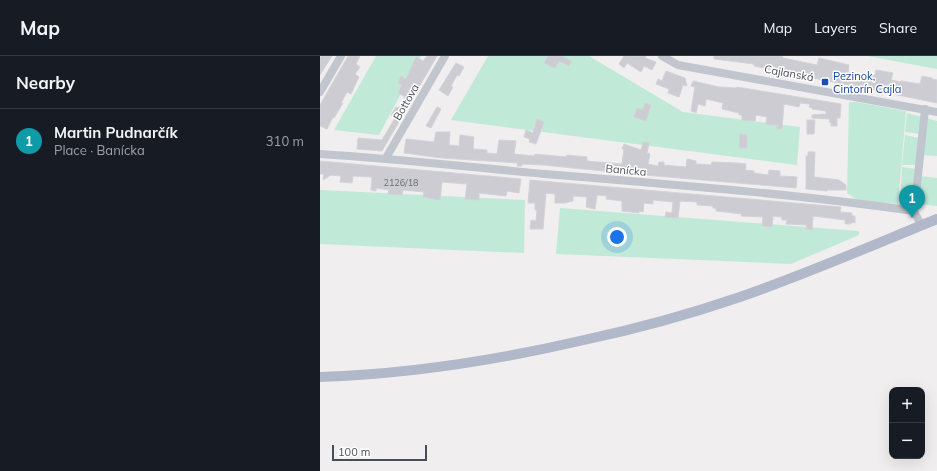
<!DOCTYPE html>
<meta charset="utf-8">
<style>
body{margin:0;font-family:Mulish,sans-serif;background:#20242c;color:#f1f3f6}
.controls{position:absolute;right:12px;bottom:12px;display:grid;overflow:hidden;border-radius:8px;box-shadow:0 4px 16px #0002}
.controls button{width:36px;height:36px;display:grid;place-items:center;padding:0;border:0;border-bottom:1px solid #363941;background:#171b24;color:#f1f3f6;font:20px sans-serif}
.scale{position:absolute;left:12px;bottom:10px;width:95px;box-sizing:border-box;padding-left:4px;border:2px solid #484e58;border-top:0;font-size:11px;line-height:14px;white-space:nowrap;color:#484e58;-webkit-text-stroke:3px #fff;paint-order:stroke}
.you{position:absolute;left:297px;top:181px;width:14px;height:14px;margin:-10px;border:3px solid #fff;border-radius:50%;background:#1a73e8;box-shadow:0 0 0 6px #1a73e833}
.badge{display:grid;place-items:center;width:26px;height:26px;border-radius:50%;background:#9aace1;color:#fff;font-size:13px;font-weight:700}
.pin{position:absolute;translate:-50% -33px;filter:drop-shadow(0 1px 2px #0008)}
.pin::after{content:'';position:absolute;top:21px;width:14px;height:12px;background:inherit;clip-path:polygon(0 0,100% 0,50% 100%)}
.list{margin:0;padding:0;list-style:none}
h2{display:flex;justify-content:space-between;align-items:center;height:52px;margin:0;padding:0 16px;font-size:17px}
h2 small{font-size:13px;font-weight:400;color:#9ea1a6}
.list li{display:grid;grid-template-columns:26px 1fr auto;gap:12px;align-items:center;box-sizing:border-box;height:64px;padding:0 16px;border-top:1px solid #363941}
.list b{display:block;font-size:15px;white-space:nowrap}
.list p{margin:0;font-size:13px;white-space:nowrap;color:#9ea1a6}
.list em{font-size:13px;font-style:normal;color:#9ea1a6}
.map{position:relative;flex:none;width:617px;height:415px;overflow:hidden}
header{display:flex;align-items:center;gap:24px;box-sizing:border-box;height:56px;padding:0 20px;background:#171b24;border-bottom:1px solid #363941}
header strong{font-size:19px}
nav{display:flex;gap:22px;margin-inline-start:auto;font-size:14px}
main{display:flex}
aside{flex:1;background:#171b24}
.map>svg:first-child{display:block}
.green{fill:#c1e9d8}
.building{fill:#ccccd2;stroke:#d2d3d8}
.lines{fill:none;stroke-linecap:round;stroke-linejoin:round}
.minor{stroke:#c0c5ce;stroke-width:8}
.major{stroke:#b1b8c9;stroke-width:10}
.transit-dot{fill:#1a4fb4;stroke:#fff;stroke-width:1.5}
.labels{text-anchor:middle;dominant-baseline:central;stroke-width:3;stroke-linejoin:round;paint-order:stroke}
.number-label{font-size:9px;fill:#696e76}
.street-label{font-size:11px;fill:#484e58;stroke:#fff}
.transit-label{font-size:11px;fill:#164399;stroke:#fff;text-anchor:start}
</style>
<header>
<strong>Map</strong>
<nav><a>Map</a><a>Layers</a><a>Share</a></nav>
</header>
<main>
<aside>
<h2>Nearby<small></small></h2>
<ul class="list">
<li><span class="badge" style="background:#0f9aa8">1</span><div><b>Martin Pudnarčík</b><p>Place · Banícka</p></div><em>310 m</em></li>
</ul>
</aside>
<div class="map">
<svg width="617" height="415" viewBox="0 0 617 415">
<rect width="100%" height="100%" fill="#f0eeee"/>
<path class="green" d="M56 0H101L59 79 14 74Z
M168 0H269L363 56 480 71 477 109 131 64Z
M547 0H617V13Z
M529 46H536L586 55 578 148 539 145 527 137Z
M587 57 602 61 600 78 585 76Z
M606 62 617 65V100L602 99Z
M585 79 599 82 597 109H582Z
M582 111 596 113 592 148 580 147Z
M600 120 617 122V150L597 148Z
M0 134 205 144 204 197 0 188Z
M240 152 539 175V179L471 208 236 198Z"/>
<path class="building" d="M1 0H12L0 19V2Z
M28 0H40L36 8 40 11 35 18 39 21 31 38 27 36 21 47H23L14 62 13 61 7 73 0 70V49Z
M107 0H117L62 95 37 93 38 82 62 84 75 62 71 59 76 51 79 52 85 41 78 37 82 29 78 27 81 20 86 23 96 1 103 5Z
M228 0H242L251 5 249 10 239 5 235 12 224 7Z
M304 0H326L325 2 336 6 332 14 324 10 321 16 307 7 304 12 299 8Z
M394 0H460L463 1V2L497 9 499 2 529 9 528 16 538 18V21L547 23 548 18 555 19 556 14 573 17 571 24 581 26V25L600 28 602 20 612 22V23L617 24V47L434 10V8L394 3Z
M136 7 144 11 139 20 137 19 131 30 133 31 128 40 119 34Z
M346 15 365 22 367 30 363 29 359 41 348 37 349 33 336 28 338 23 342 25Z
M373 25 399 31 416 32 417 31 521 48 520 62H517V70H511V66H509L510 63 492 62V59L506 58V55L492 53V52L489 51 490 48 480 47 479 51 464 48 462 73H457V69L446 68 447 61 436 59 435 65 422 64V59H419V57L402 53 403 47 386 43 385 50 378 48 376 57 371 55 375 31 371 30Z
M325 47 331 49 326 65 314 61 317 52 323 54Z
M117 51 121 53 111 72 106 70Z
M217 63 224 66 216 88 209 86 210 83 204 81 206 74 213 77Z
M487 64H495L494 78H487Z
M116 76H130L129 89 139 90 140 79 154 81 153 93 167 94V97L177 98 179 84 196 85 194 98 214 100 215 98 246 101 247 99 267 101V105L302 108 304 93H302L304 88 321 94 323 86 329 87 327 97 330 98 328 108 338 110 339 106H344V109L366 111 367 103 376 105V108L391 109 392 106 417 107 426 108 425 114 434 115V117L448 119 449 114 460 115V120L477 121 476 132 324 119 223 109 202 108V110H197L198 107 122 102 84 97 86 83 114 86Z
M420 78 427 79V92H419Z
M488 96H495L494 121 519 124 526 129V134H507V135L486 133V100H488Z
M0 105 201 123 199 137 187 135 186 140 159 137V144L145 143 147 128 122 126 120 144 103 141 104 136 83 134 82 139 68 138 69 134 56 132V135L51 134 52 121 33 120 32 127 20 126 21 120 11 119 3 124 4 118H0Z
M210 124 521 151 520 156 532 157V160H535V167L531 166V168H525V164L493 160 492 174 486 173 487 169 466 168 467 164H462V161L453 160 452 171 442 170 443 161 421 160 422 158 396 155V152H393V150L377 149V146L360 145 358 162 345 161 346 156 352 157 353 146 333 144V148L324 147 323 156 319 155V157L302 155V145L286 143 287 140 277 139 275 153 266 151 267 141 253 140V145L244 147H235V138L226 137 223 173H210L211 164 216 165 217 154H215V147H208Z"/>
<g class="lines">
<path class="minor" d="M342 0 358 9 617 56
M0 36 21 0
M0 98C79 103 158 112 237 119 357 129 476 138 594 155L601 169
M66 102 125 0
M595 148 605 53"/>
<path class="major" d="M0 321C89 318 178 304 264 284 316 273 367 259 417 242 484 219 551 190 617 163"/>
</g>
<rect class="transit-dot" x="501" y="22" width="8" height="8" rx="2"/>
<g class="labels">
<g class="number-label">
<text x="81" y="126">2126/18</text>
</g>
<g class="street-label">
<text transform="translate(469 17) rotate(10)">Cajlanská</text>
<text transform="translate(86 46) rotate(-60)">Bottova</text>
<text transform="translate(306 114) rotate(5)">Banícka</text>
</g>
<g class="transit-label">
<text x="513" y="20">Pezinok,<tspan x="513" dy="13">Cintorín Cajla</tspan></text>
</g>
</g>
</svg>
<div class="controls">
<button>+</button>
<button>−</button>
</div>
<div class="scale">100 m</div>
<div class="you"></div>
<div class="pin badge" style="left:592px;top:162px;background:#0f9aa8">1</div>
</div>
</main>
